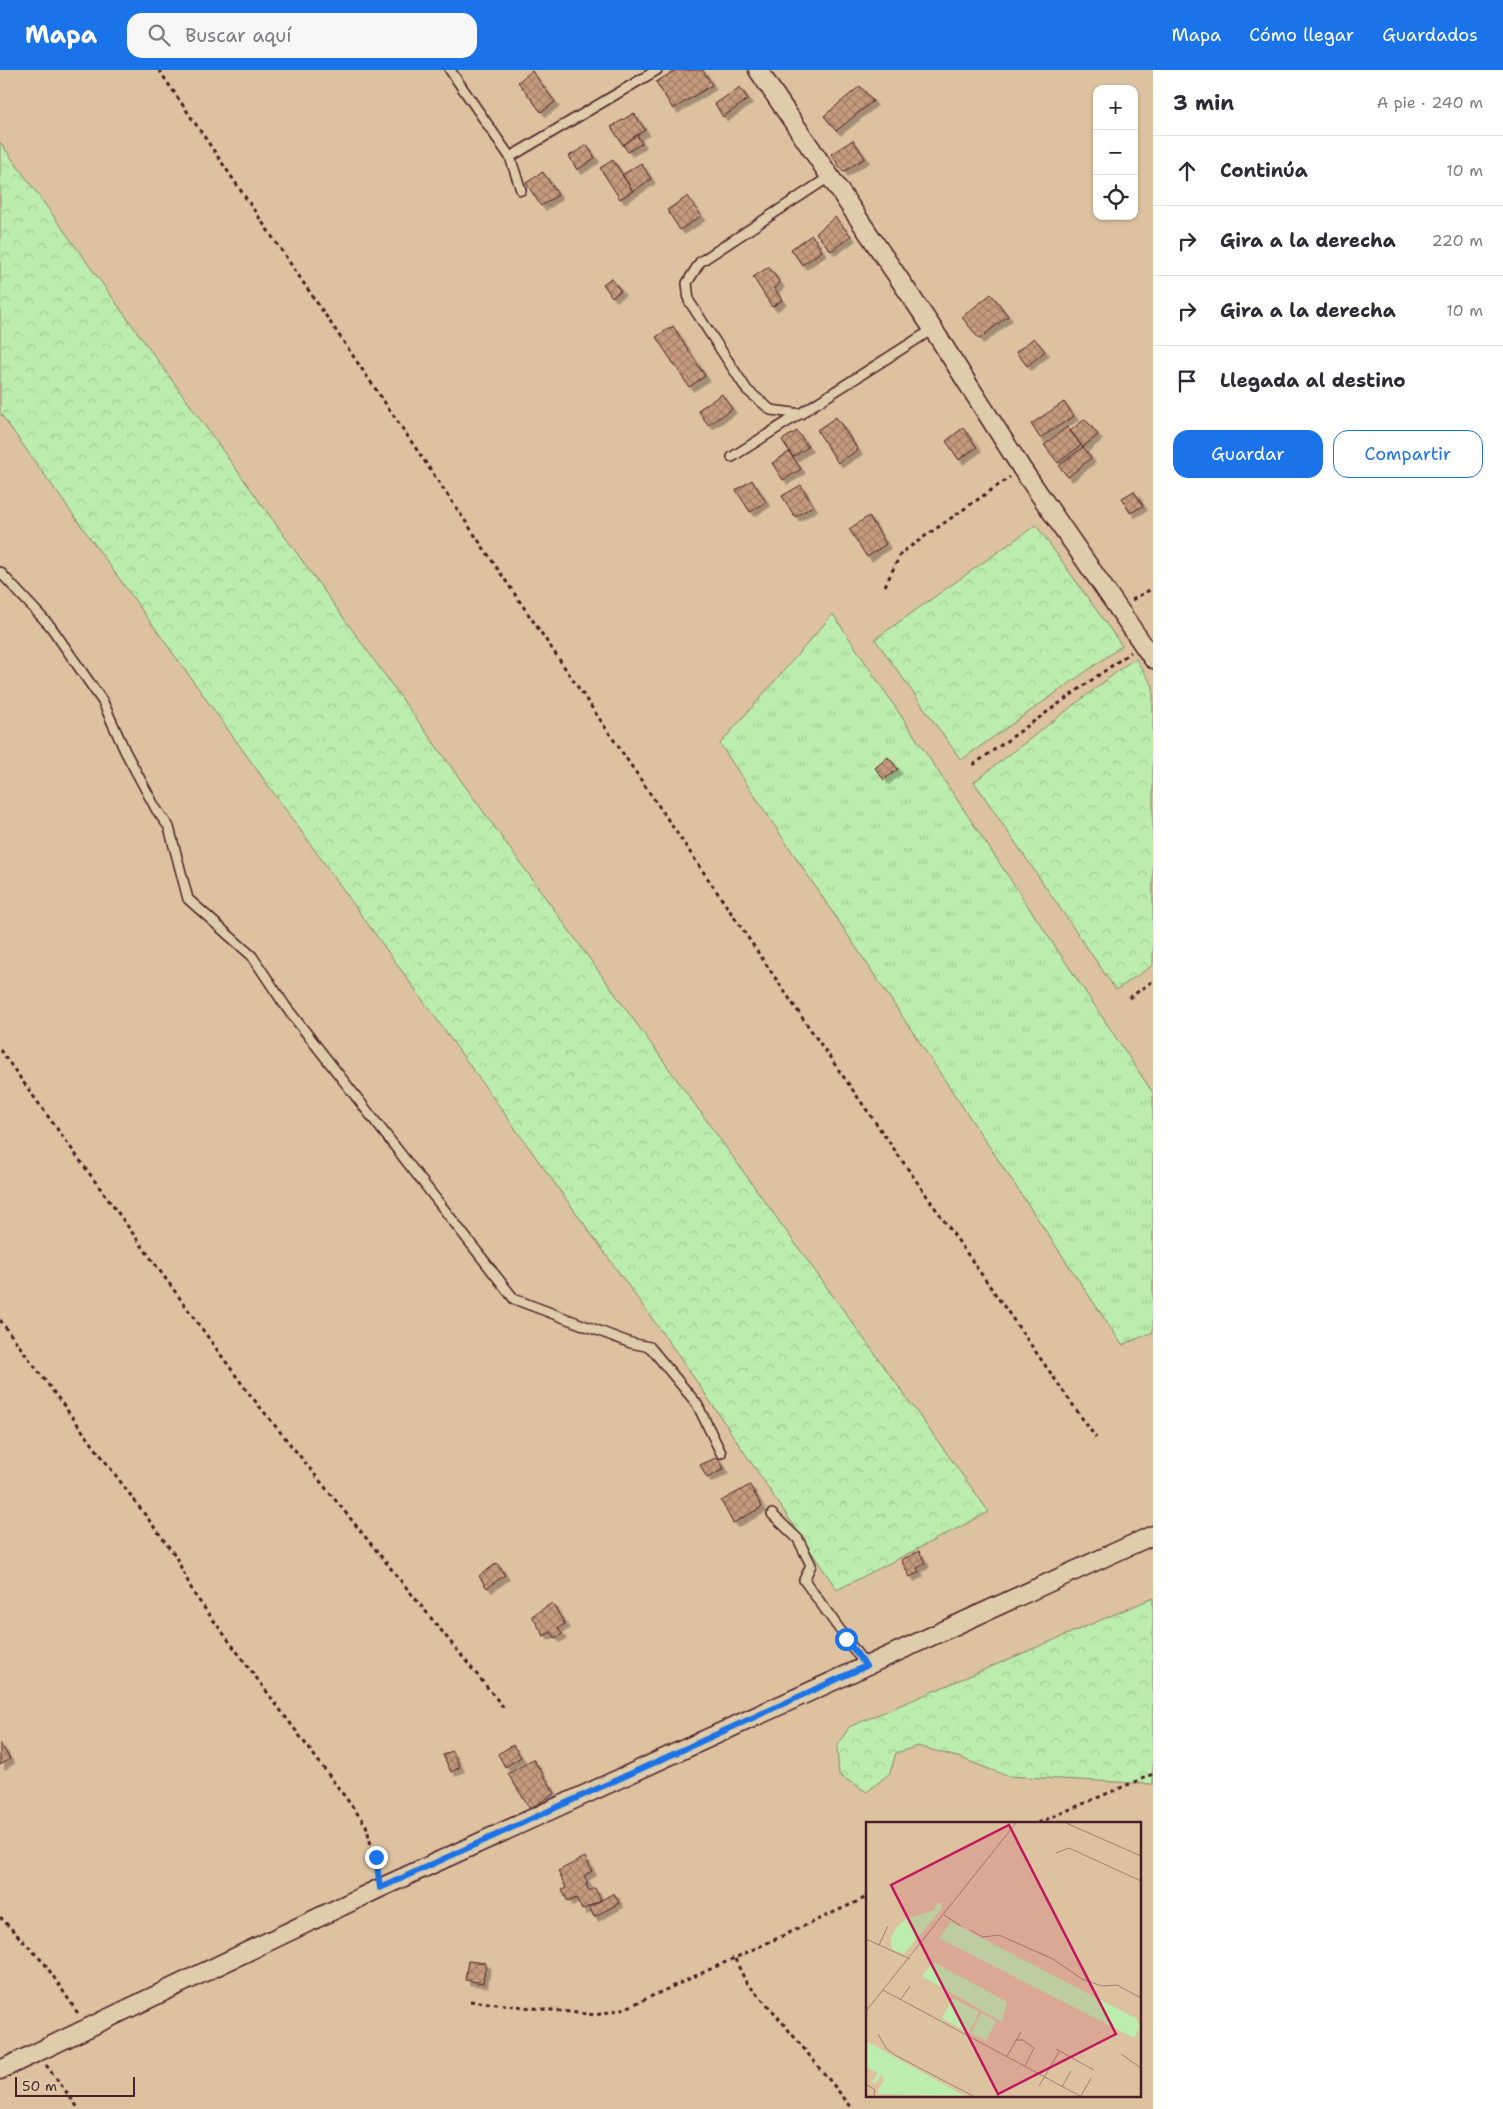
<!DOCTYPE html>
<html lang="es">
<meta charset="utf-8">
<style>
body{margin:0;font-family:"Shantell Sans",sans-serif;background:#f7f7f7;color:#2b2b33}
.controls{position:absolute;right:15px;top:15px;display:grid;overflow:hidden;border-radius:10px;box-shadow:0 1px 4px #0004}
.controls button{width:45px;height:45px;display:grid;place-items:center;padding:0;border:0;border-bottom:1px solid #e1e1e2;background:#fff;color:#2b2b33;font:25px sans-serif}
.scale{position:absolute;left:15px;bottom:12px;width:120px;box-sizing:border-box;padding-left:5px;border:2px solid #4a1f2b;border-top:0;font-size:14px;line-height:18px;white-space:nowrap;color:#4a1f2b;-webkit-text-stroke:4px #dfccaa;paint-order:stroke}
.stop{position:absolute;width:15px;height:15px;margin:-11px;border:4px solid #1a73e8;border-radius:50%;background:#fff}
.stop.end{background:#1a73e8;border-color:#fff;box-shadow:0 1px 5px #0008}
.list{margin:0;padding:0;list-style:none}
h2{display:flex;justify-content:space-between;align-items:center;height:65px;margin:0;padding:0 20px;font-size:21px}
h2 small{font-size:16px;font-weight:400;color:#7c7c81}
.list li{display:grid;grid-template-columns:32px 1fr auto;gap:15px;align-items:center;box-sizing:border-box;height:70px;padding:0 20px;border-top:1px solid #e1e1e2}
.list b{display:block;font-size:19px;white-space:nowrap}
.list em{font-size:16px;font-style:normal;color:#7c7c81}
.actions{display:flex;gap:10px;padding:15px 20px}
.actions a{flex:1;padding:11px 0;border:1px solid #1a73e8;border-radius:15px;text-align:center;font-size:18px;color:#1a73e8}
.actions .main{background:#1a73e8;color:#fff}
.icon{flex:none;width:28px;height:28px;fill:none;stroke:currentColor;stroke-width:2;stroke-linecap:round;stroke-linejoin:round}
.map{position:relative;flex:none;width:1153px;height:2039px;overflow:hidden}
header{display:flex;align-items:center;gap:30px;box-sizing:border-box;height:70px;padding:0 25px;background:#1a73e8;color:#fff}
header strong{font-size:24px}
nav{display:flex;gap:28px;margin-inline-start:auto;font-size:18px}
.search{width:350px;height:45px;background:#f7f7f7;display:flex;align-items:center;gap:12px;box-sizing:border-box;padding:0 18px;border-radius:15px;color:#7c7c81;font-size:19px}
main{display:flex}
aside{flex:1;background:#fff}
.map>svg:first-child{display:block}
.grass{fill:url(#grass-tufts);stroke:#83866c}
.forest{fill:url(#forest-crowns);stroke:#83866c}
.building{fill:url(#building-cross-hatch);stroke:#4a1f2b;filter:url(#shadow)}
.lines{fill:none;stroke-linecap:round;stroke-linejoin:round}
.service-casing{stroke:#4a1f2b;stroke-width:12}
.minor-casing{stroke:#4a1f2b;stroke-width:21}
.path{stroke:#4a1f2b;stroke-width:3;stroke-dasharray:4 4;stroke-linecap:butt}
.service{stroke:#dfccaa;stroke-width:9}
.minor{stroke:#dfccaa;stroke-width:18}
.route{stroke:#1a73e8;stroke-width:6}
.inset-road{fill:none;stroke:#a28171;stroke-width:1}
.view{fill:#c2185b;fill-opacity:0.15;stroke:#c2185b;stroke-width:2.5}
.inset-edge{fill:none;stroke:#4a1f2b;stroke-width:2.5}
</style>
<header>
<strong>Mapa</strong>
<div class="search"><svg class="icon" aria-label="search" viewBox="0 0 24 24"><circle cx="10" cy="10" r="6"/><path d="M15 15l6 6"/></svg>Buscar aquí</div>
<nav><a>Mapa</a><a>Cómo llegar</a><a>Guardados</a></nav>
</header>
<main>
<div class="map">
<svg width="1153" height="2039" viewBox="0 0 1153 2039">
<defs>
<pattern id="grass-tufts" width="24" height="20" patternUnits="userSpaceOnUse" patternTransform="scale(1.25)"><rect width="24" height="20" fill="#bcedac"/><path d="M3 7l-1-3M5 7V3M7 7l1-3M15 17l-1-3M17 17v-4M19 17l1-3" fill="none" stroke="#a3cb94"/></pattern>
<pattern id="forest-crowns" width="20" height="18" patternUnits="userSpaceOnUse" patternTransform="scale(1.25)"><rect width="20" height="18" fill="#bcedac"/><path d="M2 6a3 3 0 1 1 6 0M12 15a3 3 0 1 1 6 0" fill="none" stroke="#a3cb94"/></pattern>
<pattern id="building-cross-hatch" width="8" height="8" patternUnits="userSpaceOnUse" patternTransform="scale(1.25)"><rect width="8" height="8" fill="#c69b7d"/><path d="M0 0l8 8M0 8l8-8" fill="none" stroke="#a37e67"/></pattern>
<filter id="shadow"><feDropShadow dx="4.5" dy="4.5" stdDeviation="0" flood-color="#0004"/></filter>
</defs>
<rect width="100%" height="100%" fill="#ddc2a0"/>
<filter id="ink" filterUnits="userSpaceOnUse"><feTurbulence type="fractalNoise" baseFrequency=".02" numOctaves="2"/><feDisplacementMap in="SourceGraphic" scale="10" xChannelSelector="R" yChannelSelector="G"/><feConvolveMatrix kernelMatrix="1 2 1 2 8 2 1 2 1" color-interpolation-filters="sRGB"/></filter>
<g filter="url(#ink)">
<path class="grass" d="M833 544 1153 1023V1262L1122 1275 720 674Z"/>
<path class="forest" d="M0 72 989 1442 837 1520 687 1297 0 343Z
M1036 455 1122 576 961 690 875 569Z
M1135 588 1153 616V895L1116 920 974 712Z
M1153 1528V1714L1007 1706 961 1688 918 1676 896 1683 890 1703 867 1722 839 1705 837 1677 849 1657Z"/>
<path class="building" d="M676 0H703L712 15 673 39 656 12Z
M532 1 555 32 541 42 518 12Z
M860 16 873 31 836 61 824 46Z
M740 17 748 29 723 47 715 34Z
M634 43 645 60 623 75 611 57Z
M637 65 642 73 628 82 623 75Z
M853 70 865 88 843 102 831 84Z
M587 75 595 88 577 100 569 86Z
M613 90 633 121 620 129 600 98Z
M641 93 651 109 633 121 622 105Z
M543 102 558 125 541 136 526 113Z
M688 126 701 146 680 160 667 140Z
M835 147 851 166 831 181 816 163Z
M812 165 822 181 802 195 791 179Z
M769 197 780 213 774 218 782 230 772 237 753 207Z
M611 208 621 221 612 227 603 214Z
M991 224 1008 246 979 269 962 247Z
M673 256 705 306 689 317 656 267Z
M1034 268 1045 281 1027 296 1016 282Z
M722 324 732 339 708 355 698 340Z
M1064 332 1074 346 1040 368 1031 354Z
M836 347 858 380 838 393 817 360Z
M1085 349 1098 365 1083 377 1070 361Z
M1067 357 1081 375 1058 393 1044 375Z
M963 358 977 377 959 390 946 371Z
M797 361 808 377 793 387 782 370Z
M1083 377 1091 388 1068 407 1059 396Z
M789 382 801 399 783 410 772 393Z
M752 410 766 432 750 442 736 420Z
M801 415 813 436 795 447 782 426Z
M1134 421 1143 436 1130 443 1122 428Z
M869 446 886 474 867 487 849 459Z
M888 687 898 699 884 710 875 698Z
M718 1387 724 1399 707 1408 700 1395Z
M750 1415 762 1437 733 1453 721 1431Z
M919 1481 925 1493 917 1498 919 1502 910 1507 901 1490Z
M497 1493 505 1505 487 1518 479 1506Z
M552 1533 565 1554 558 1558 562 1564 555 1568 551 1562 544 1566 532 1546Z
M0 1673 10 1689 0 1695Z
M513 1675 521 1687 505 1697 498 1684Z
M452 1681 460 1697 451 1702 443 1685Z
M533 1689 555 1723 530 1739 508 1704Z
M585 1787 592 1801 584 1806 588 1813 586 1814 589 1821 595 1818 601 1830 582 1840 576 1828 568 1832 562 1820 566 1818 558 1801Z
M614 1823 619 1833 594 1847 589 1837Z
M468 1891 486 1893 483 1913 465 1910Z"/>
<g class="lines">
<g class="service-casing">
<path id="service" d="M450 0 510 87 521 120
M510 87 657 0
M801 344 771 340 747 320 689 231 687 213 700 192 829 107
M732 387 933 259
M0 502 51 557 103 632 125 681 156 739 169 757 188 829 252 886 286 937 514 1229 631 1273 650 1277 697 1334 721 1383
M772 1444 798 1469 811 1495 804 1510 866 1596"/>
</g>
<g class="minor-casing">
<path id="minor" d="M758 0 933 259 1022 399 1153 589
M0 2000 380 1818 1153 1465"/>
</g>
<path class="path" d="M159 0 808 956 1096 1368
M885 516 901 483 1010 407
M1132 530 1153 518
M973 695 1131 582
M1129 928 1153 911
M0 980 247 1321 504 1638
M0 1250 175 1485 194 1524 366 1755 378 1803
M1038 1753 1153 1704
M0 1847 45 1894 79 1945
M735 1889 746 1912 773 1941 853 2039
M470 1931 596 1945 626 1938 867 1827
M46 1995 79 2039"/>
<use href="#service" class="service"/>
<use href="#minor" class="minor"/>
</g>
</g>
<g class="lines" filter="url(#ink)">
<path class="route" d="M376 1787 380 1818 866 1596 846 1569"/>
</g>
<g transform="translate(866 1752)">
<rect width="275" height="275" fill="#ddc2a0"/>
<path d="M68 140 141 180 136 200 56 154Z" fill="#bcedac"/>
<path d="M71 81H75L76 86 38 132 26 127 25 115 31 105 40 97 68 88ZM85 100 271 197 274 205 268 216 73 116ZM87 176 113 190 103 211 76 196ZM115 191 130 199 120 219 105 211ZM0 219 97 273 99 274 13 272 12 268 18 258 15 253 9 262 6 260 12 251 0 245Z" fill="#bcedac"/>
<path class="inset-road" d="M200 1 275 34M190 31 203 26 275 59M78 93 95 104M104 108 117 115 133 113 187 137 216 157 236 164 251 163 275 176M0 117 44 137M13 123 22 104M17 168 214 274M35 177 44 164M0 189 150 1M12 212 20 226 29 233 107 274M150 218H157L168 226 159 244M190 227 228 248M255 232 275 246M141 234 155 210M0 262 9 268 8 274M173 264 193 230M196 265 205 249M215 274 225 256"/>
<path class="view" d="M143 3 250 212 132 272 25 63Z"/>
<rect width="275" height="275" class="inset-edge"/>
</g>
</svg>
<div class="controls">
<button>+</button>
<button>−</button>
<button><svg class="icon" aria-label="locate" viewBox="0 0 24 24"><circle cx="12" cy="12" r="6"/><path d="M12 2v4M12 18v4M2 12h4M18 12h4"/></svg></button>
</div>
<div class="scale">50 m</div>
<div class="stop" style="left:846px;top:1569px"></div>
<div class="stop end" style="left:376px;top:1787px"></div>
</div>
<aside>
<h2>3 min<small>A pie · 240 m</small></h2>
<ul class="list">
<li><svg class="icon" aria-label="ahead" viewBox="0 0 24 24"><path d="M12 20V5M6 11l6-6 6 6"/></svg><div><b>Continúa</b></div><em>10 m</em></li>
<li><svg class="icon" aria-label="right" viewBox="0 0 24 24"><path d="M7 20v-9h11M14 6l5 5-5 5"/></svg><div><b>Gira a la derecha</b></div><em>220 m</em></li>
<li><svg class="icon" aria-label="right" viewBox="0 0 24 24"><path d="M7 20v-9h11M14 6l5 5-5 5"/></svg><div><b>Gira a la derecha</b></div><em>10 m</em></li>
<li><svg class="icon" aria-label="arrive" viewBox="0 0 24 24"><path d="M6 21V4h12l-3 4 3 4H6"/></svg><div><b>Llegada al destino</b></div></li>
</ul>
<div class="actions"><a class="main">Guardar</a><a>Compartir</a></div>
</aside>
</main>
